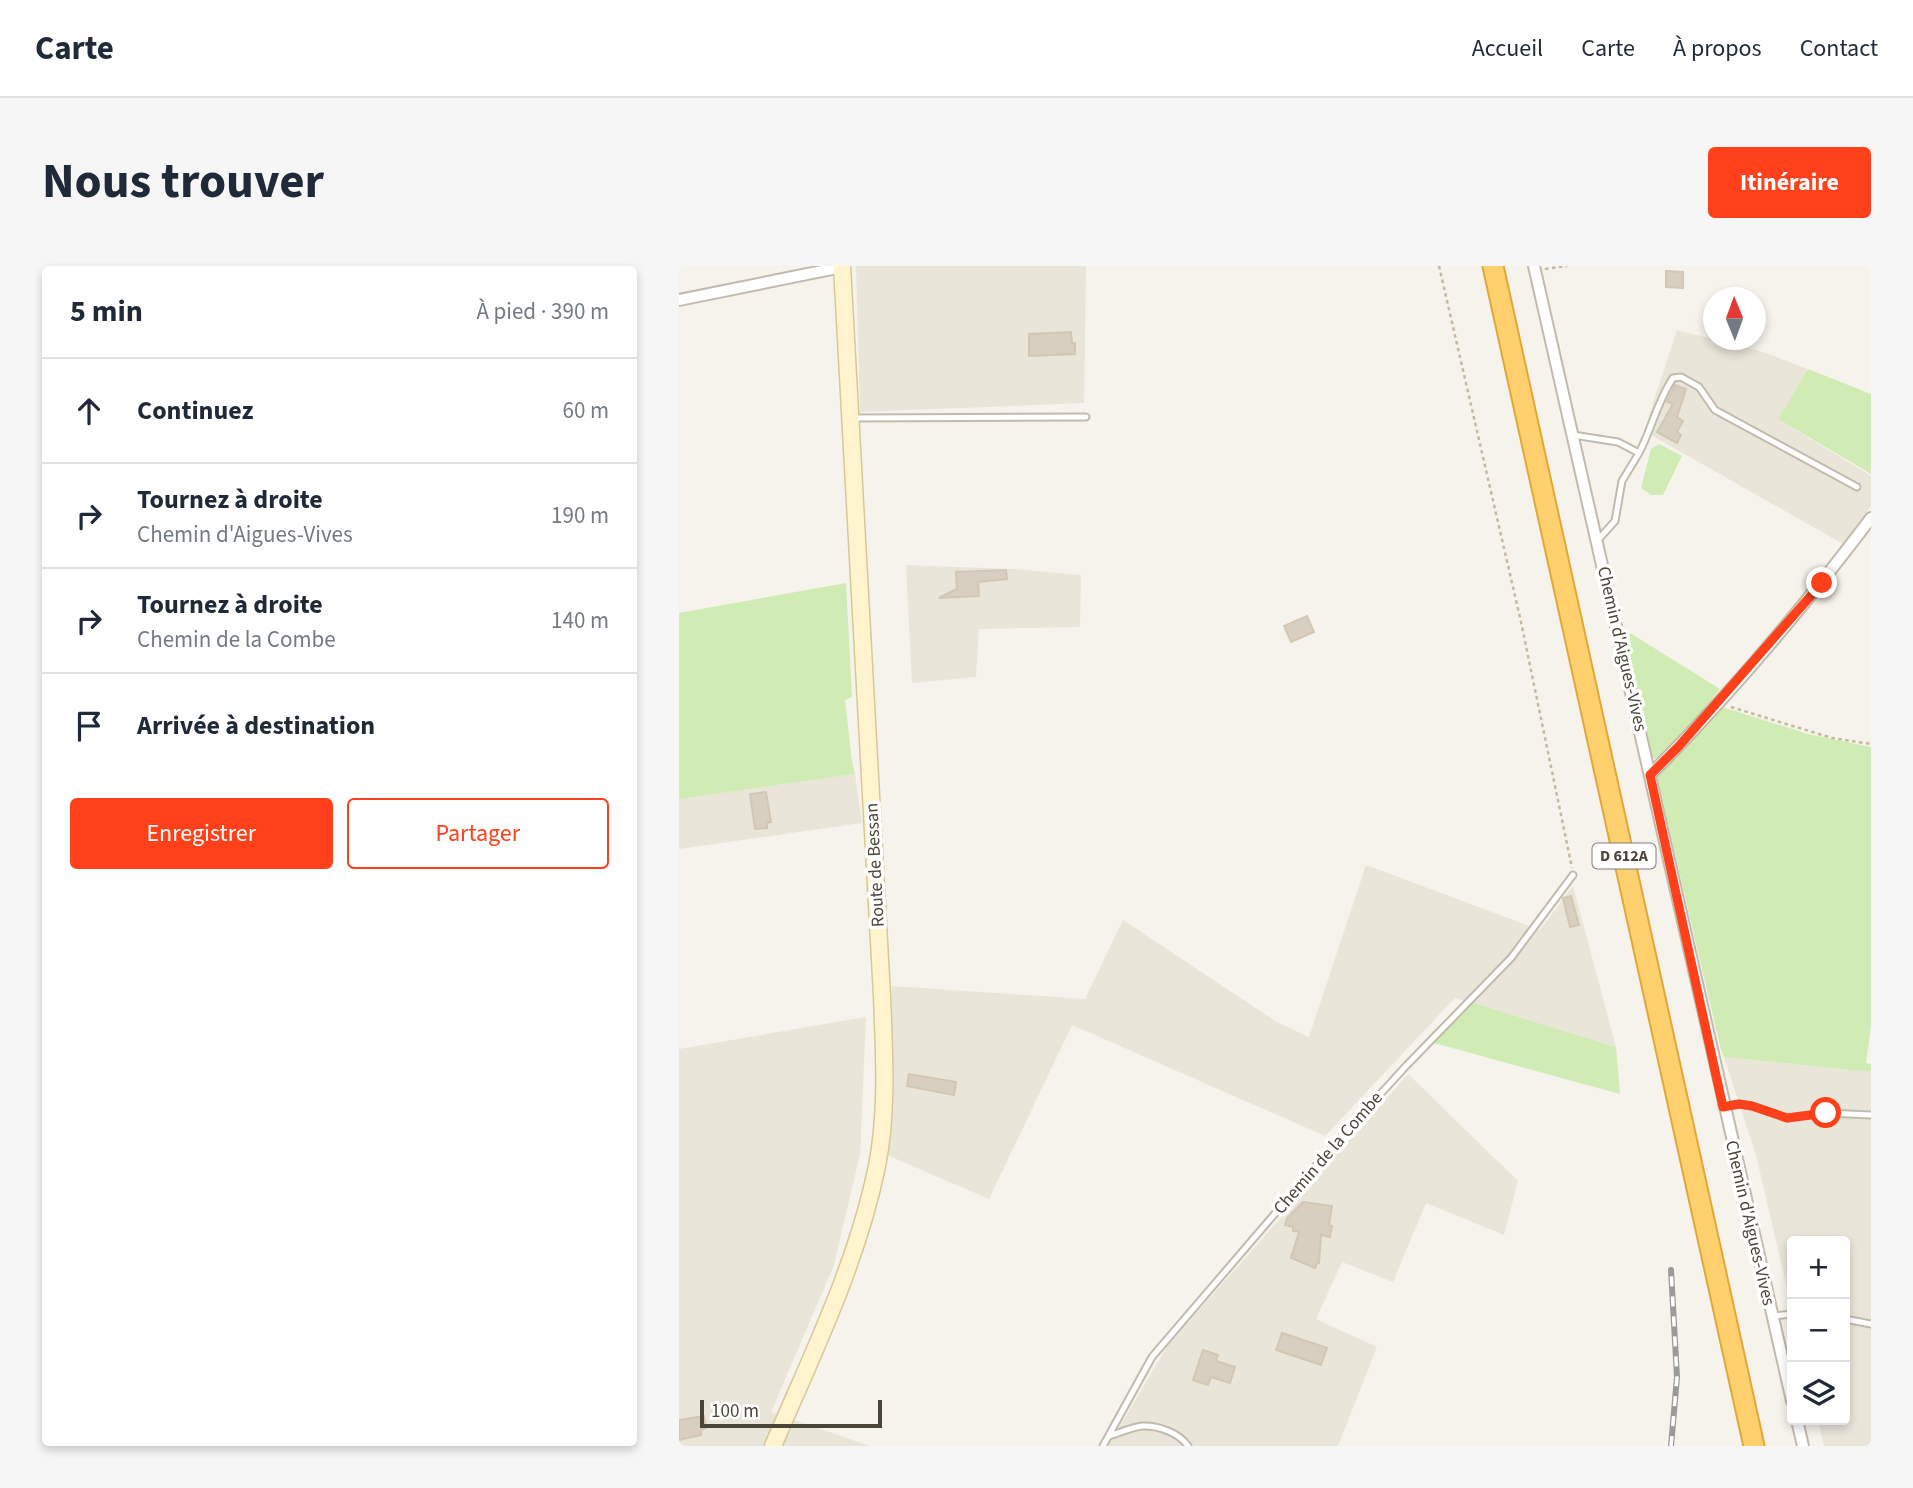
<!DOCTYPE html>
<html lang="fr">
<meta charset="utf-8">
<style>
body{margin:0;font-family:"Source Sans 3",sans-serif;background:#f6f6f7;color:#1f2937}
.controls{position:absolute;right:21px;bottom:21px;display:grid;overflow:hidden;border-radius:7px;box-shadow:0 4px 10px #0003}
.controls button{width:63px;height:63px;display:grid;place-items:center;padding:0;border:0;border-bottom:2px solid #e0e1e3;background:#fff;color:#1f2937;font:35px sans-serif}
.compass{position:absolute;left:1024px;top:21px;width:63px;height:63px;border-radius:50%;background:#fff;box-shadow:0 4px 10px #0003;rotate:359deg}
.scale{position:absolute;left:21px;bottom:18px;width:182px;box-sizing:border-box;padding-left:7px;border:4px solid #4b4438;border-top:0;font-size:19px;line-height:24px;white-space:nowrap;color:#4b4438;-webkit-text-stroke:5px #fff;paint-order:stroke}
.stop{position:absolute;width:21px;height:21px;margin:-16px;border:5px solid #ff401a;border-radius:50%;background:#fff}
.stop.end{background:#ff401a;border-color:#fff;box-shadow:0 2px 7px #0008}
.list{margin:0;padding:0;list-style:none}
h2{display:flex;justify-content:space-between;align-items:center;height:91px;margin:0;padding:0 28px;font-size:30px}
h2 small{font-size:23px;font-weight:400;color:#747a83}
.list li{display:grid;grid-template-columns:46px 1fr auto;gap:21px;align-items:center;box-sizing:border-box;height:105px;padding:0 28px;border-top:2px solid #e0e1e3}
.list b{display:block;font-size:26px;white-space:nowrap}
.list p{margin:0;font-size:23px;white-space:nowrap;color:#747a83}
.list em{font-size:23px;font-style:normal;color:#747a83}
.actions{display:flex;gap:14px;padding:21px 28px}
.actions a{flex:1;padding:16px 0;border:2px solid #ff401a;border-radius:7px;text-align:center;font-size:24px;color:#ff401a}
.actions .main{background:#ff401a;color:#fff}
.icon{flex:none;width:38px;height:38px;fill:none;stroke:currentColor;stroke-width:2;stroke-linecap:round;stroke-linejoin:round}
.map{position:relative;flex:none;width:1192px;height:1180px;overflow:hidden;border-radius:7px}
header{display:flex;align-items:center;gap:42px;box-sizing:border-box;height:98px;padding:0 35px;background:#fff;border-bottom:2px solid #e0e1e3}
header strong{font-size:33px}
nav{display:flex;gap:38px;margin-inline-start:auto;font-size:24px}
.intro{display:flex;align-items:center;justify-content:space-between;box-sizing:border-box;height:168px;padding:0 42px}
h1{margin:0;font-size:49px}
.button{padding:18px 32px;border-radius:7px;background:#ff401a;color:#fff;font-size:24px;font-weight:700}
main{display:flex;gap:42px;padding:0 42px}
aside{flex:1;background:#fff;border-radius:7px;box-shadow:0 4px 10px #0003}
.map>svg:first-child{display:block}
.residential{fill:#eae5d9}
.green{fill:#d1ebb4}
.building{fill:#d8cfc0;stroke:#d3c7b3;stroke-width:2}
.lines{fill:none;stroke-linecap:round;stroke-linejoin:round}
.lane-casing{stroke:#c2bbad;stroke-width:9}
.street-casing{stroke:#c2bbad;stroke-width:14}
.secondary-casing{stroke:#d7c89a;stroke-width:19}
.highway-casing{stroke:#e3a739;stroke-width:23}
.path{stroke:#c5b89e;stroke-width:2.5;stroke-dasharray:3.5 3.5;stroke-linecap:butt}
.lane{stroke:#fff;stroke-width:5}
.street{stroke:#fff;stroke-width:10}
.secondary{stroke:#fff4cd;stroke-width:16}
.highway{stroke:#ffd16e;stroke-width:19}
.rail-casing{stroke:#9a9a9a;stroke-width:6}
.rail{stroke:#fff;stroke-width:3.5;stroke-dasharray:10;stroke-linecap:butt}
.route{stroke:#ff401a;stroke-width:9}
.labels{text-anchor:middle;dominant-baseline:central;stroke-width:7;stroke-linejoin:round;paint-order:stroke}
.shield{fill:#fff;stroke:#817c74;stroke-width:2}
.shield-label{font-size:16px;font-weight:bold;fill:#4b4438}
.street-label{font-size:18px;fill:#4b4438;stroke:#fff}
</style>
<header>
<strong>Carte</strong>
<nav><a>Accueil</a><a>Carte</a><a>À propos</a><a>Contact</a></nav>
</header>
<div class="intro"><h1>Nous trouver</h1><a class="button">Itinéraire</a></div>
<main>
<aside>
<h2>5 min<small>À pied · 390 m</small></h2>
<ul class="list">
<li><svg class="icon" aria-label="ahead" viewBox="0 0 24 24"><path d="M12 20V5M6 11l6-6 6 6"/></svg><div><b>Continuez</b></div><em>60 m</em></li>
<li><svg class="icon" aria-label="right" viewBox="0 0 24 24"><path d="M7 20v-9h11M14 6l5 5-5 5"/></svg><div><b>Tournez à droite</b><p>Chemin d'Aigues-Vives</p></div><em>190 m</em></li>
<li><svg class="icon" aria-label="right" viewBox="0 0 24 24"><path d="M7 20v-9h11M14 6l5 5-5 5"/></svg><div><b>Tournez à droite</b><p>Chemin de la Combe</p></div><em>140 m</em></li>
<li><svg class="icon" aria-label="arrive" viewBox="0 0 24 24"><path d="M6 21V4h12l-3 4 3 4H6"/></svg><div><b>Arrivée à destination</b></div></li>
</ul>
<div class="actions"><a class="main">Enregistrer</a><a>Partager</a></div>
</aside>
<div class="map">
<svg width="1192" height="1180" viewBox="0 0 1192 1180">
<rect width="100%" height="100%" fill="#f6f3ec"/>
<path class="residential" d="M177 0H407L405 137 181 146Z
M998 64 1078 84 1129 103 1099 153 1192 210V240L1164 278 965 165Z
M227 299 333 303 402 309 401 361 300 363 297 411 233 417Z
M176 508 183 557 0 583V533Z
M687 599 861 664 894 620 937 781 776 732 646 870 393 759 310 933 208 889 213 720 406 733 444 654 598 756 630 771Z
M187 751 181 888 155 999 92 1146 191 1180H0V783Z
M1045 791 1192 806V1180H1145L1139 1154H1166V975H1113V1044L1077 889Z
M729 808 839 915 825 969 747 937 714 1016 663 996 637 1053 698 1081 659 1180H429L489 1079Z"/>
<path class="green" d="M1129 103 1192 128V208L1099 153Z
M980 178 1003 190 984 229H972L962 222 972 183Z
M167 317 173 431 166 434 173 496 176 508 0 533V347Z
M951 367 1041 423C1026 442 998 487 975 493L970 488 946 369Z
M1043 441 1129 468 1192 481V760L1187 797 1192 798V806L1045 791 1042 784 978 511 1032 447Z
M794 737 937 781 941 828 755 777Z"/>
<path class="building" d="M987 5 1004 6V22L987 21Z
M392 66 393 77H396V88L350 90V68Z
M996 119 1007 123 998 151 1004 155 998 166 1002 169 998 177 978 166 994 138 988 136Z
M327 304 328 313 299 316 300 330 260 332 278 323 277 306Z
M628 350 635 366 612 376 605 360Z
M87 526 92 556 88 557V562L76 563 71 528Z
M892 630 900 659 891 661 884 632Z
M230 808 277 816 275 829 228 820Z
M624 936 653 940 650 959 653 960 651 971 642 969 640 997H638L636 1002 612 992 620 966 614 965V961L606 959 608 952Z
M603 1067 648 1082 642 1099 597 1084Z
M524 1084 539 1089 537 1095 556 1101 551 1117 532 1111 529 1119 514 1114Z
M25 1150 27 1162 22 1164V1169L0 1174V1154Z"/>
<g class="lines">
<g class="lane-casing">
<path id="lane" d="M174 152 407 151
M894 169 939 176 960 187C973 162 978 136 994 112L1002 111 1020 121 1036 144 1178 221
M918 275 936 255 943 215 960 187
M1043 840 1060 838 1073 840 1108 852 1147 847 1192 849
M1093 1050 1113 1048
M1166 1053 1192 1058
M430 1170C440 1167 453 1161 463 1160 479 1159 500 1167 509 1180
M424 1180 473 1091 653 881 727 800 832 692 894 609"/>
</g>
<g class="street-casing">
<path id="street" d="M855 0C940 378 1024 757 1113 1135
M0 34 163 1
M971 509C1051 429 1124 342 1192 252
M1118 1154 1124 1180"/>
</g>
<g class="secondary-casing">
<path id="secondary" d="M94 1180C133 1089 178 998 198 900 209 844 205 786 203 730L163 0"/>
</g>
<g class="highway-casing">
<path id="highway" d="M814 0 1075 1180"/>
</g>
<path class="path" d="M760 0 842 356 893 602
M866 3 888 0
M1052 441 1153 472 1192 478"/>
<use href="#lane" class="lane"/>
<use href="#street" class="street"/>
<use href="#secondary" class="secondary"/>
<use href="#highway" class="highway"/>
<g class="rail-casing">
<path id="rail" d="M992 1180 998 1111 992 1004"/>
</g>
<use href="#rail" class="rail"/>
</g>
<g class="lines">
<path class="route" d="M1143 317 1000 480 971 509 1044 841 1060 838 1073 840 1108 852 1147 847"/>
</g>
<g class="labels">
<rect class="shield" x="913.5" y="577.5" width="63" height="25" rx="5"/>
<g class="shield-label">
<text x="945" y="590">D 612A</text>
</g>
<g class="street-label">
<text transform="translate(943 383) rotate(77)">Chemin d'Aigues-Vives</text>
<text transform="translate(196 599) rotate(-93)">Route de Bessan</text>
<text transform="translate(649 887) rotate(-49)">Chemin de la Combe</text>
<text transform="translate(1071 957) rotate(77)">Chemin d'Aigues-Vives</text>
</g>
</g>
</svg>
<div class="controls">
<button>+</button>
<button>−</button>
<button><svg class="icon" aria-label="layers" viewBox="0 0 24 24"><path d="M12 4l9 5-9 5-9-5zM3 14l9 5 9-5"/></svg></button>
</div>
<svg class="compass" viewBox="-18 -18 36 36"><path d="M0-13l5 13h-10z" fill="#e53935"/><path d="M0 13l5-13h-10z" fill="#747a83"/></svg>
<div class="scale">100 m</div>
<div class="stop" style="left:1147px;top:847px"></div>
<div class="stop end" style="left:1143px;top:317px"></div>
</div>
</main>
